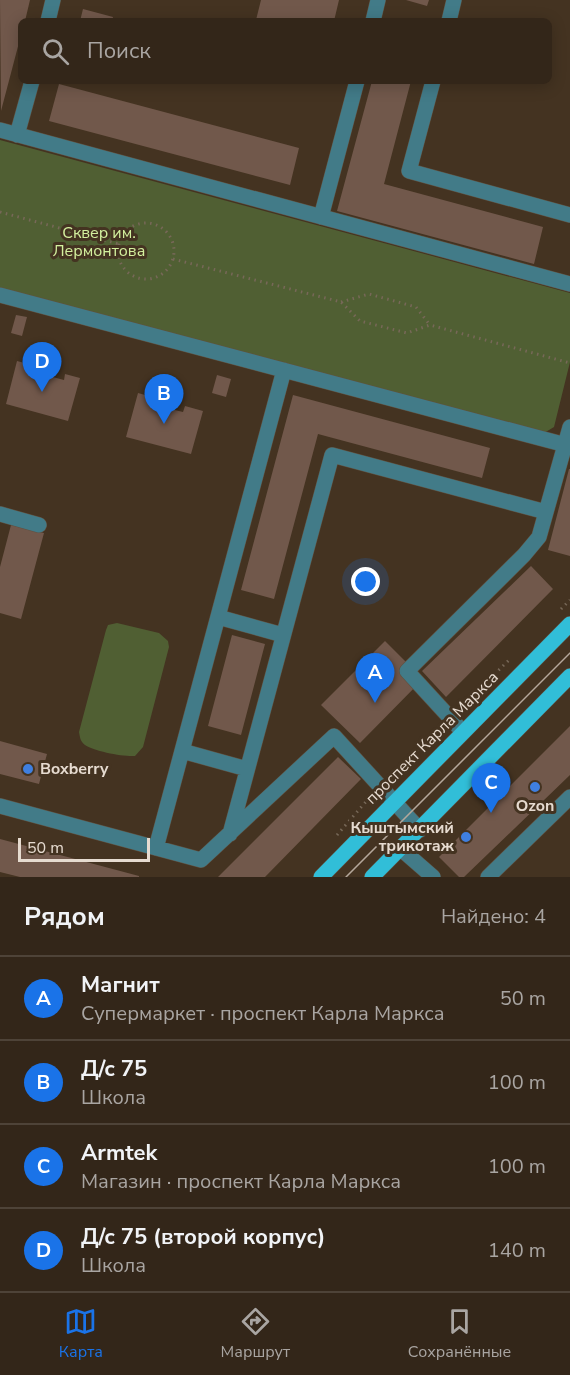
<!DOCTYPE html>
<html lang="ru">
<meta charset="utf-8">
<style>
body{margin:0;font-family:"Nunito Sans",sans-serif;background:#3e3226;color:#f1f3f6}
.scale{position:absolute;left:18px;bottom:15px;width:132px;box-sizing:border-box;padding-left:6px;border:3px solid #e6dbd0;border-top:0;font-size:16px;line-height:21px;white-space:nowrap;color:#e6dbd0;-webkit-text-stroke:4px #443321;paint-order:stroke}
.you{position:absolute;left:366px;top:582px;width:21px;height:21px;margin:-15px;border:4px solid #fff;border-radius:50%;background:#1a73e8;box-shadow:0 0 0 9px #1a73e833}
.badge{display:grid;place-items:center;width:39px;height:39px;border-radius:50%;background:#1a73e8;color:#fff;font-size:20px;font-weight:700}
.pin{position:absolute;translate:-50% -50px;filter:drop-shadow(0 2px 3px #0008)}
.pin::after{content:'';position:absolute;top:32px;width:21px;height:18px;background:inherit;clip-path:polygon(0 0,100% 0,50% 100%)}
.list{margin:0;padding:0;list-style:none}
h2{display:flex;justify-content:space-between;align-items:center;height:78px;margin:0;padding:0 24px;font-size:26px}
h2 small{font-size:20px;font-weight:400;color:#a9a5a2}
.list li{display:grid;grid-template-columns:39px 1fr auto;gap:18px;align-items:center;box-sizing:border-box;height:84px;padding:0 24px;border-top:2px solid #4e4338}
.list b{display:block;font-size:22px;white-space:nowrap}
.list p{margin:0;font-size:20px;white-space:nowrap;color:#a9a5a2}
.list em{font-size:20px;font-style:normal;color:#a9a5a2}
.icon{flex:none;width:33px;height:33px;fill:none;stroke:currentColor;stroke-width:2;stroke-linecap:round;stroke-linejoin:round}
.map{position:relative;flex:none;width:570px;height:877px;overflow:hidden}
.search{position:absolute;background:#332619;box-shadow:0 3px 15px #0003;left:18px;right:18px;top:18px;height:66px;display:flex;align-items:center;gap:15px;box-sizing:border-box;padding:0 21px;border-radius:9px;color:#a9a5a2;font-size:22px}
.sheet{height:414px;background:#332619}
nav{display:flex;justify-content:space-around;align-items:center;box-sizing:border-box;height:84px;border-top:2px solid #4e4338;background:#332619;font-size:16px;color:#a9a5a2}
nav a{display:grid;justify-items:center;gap:3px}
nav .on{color:#1a73e8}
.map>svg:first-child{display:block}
.green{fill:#505f33}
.building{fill:#71584b}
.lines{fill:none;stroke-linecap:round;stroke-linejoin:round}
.minor-casing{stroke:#615140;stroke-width:16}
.major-casing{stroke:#615140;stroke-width:16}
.path{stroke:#776858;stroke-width:3;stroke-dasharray:1.5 4.5;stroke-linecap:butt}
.minor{stroke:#427b88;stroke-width:15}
.major{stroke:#31bed8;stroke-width:15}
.tram{stroke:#b5a89b;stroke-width:1.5}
.shop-dot{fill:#3f7fe0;stroke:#443321;stroke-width:2}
.labels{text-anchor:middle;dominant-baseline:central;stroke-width:6;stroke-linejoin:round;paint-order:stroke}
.park-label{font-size:16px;fill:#d3f09e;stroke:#443321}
.street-label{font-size:16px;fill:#e6dbd0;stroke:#443321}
.poi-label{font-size:16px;font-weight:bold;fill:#e6dbd0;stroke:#443321;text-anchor:start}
</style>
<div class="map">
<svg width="570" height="877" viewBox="0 0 570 877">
<rect width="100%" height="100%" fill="#443321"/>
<path class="green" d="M0 140 570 293V362L554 427 539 436 0 291Z
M117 623 159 633 168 641 169 647 143 747 135 756C124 757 93 751 85 745 80 741 80 737 79 732L106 630 108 625Z"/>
<path class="building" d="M0 0H30L25 21H21V35L1 111Z
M261 0H339L334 21H261L256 20Z
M406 0H429L427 6Z
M83 9 113 17 112 21H80Z
M372 81H411L384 184 543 227 534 264 337 211Z
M59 84 299 148 290 185 49 121Z
M16 315 27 317 22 336 11 333Z
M17 361 32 365 30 371 64 380 65 374 80 378 68 421 6 404Z
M217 375 231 379 226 397 212 393Z
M138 393 156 398 154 405 183 412 185 406 203 411 191 454 126 437Z
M293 395 490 448 482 478 318 434 274 599 241 590Z
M569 469H570V556L548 550Z
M11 525 44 533 21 619 0 613V567Z
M531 566 553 589 446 697 422 671Z
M232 635 265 644 241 735 208 726Z
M385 641 423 679 360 743 321 705Z
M570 726V775L464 877H459L439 857Z
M0 741 47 754 39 784 0 774Z
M338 757 361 779 265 877H218Z
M0 839 139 876V877H20L0 872Z"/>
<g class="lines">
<g class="minor-casing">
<path id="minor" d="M48 21 53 0
M373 21 378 0
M449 21 454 0
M433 81 409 171 570 215
M0 130 570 284
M17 135 32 81
M321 217 357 81
M0 295 566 445
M0 514 39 525
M218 617 283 635
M463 732 407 671 524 555 539 537 570 427
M182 751 247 769
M0 806 201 860 334 736 420 830
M230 834 332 455 546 512
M156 848 284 370
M401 849 433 877
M488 877 570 797"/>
</g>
<g class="major-casing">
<path id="major" d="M321 877 570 624
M372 877 570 676"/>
</g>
<path class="path" d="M0 212 119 244
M118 251a28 28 0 1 1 56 0a28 28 0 1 1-56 0Z
M173 259 341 302 360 321 407 333 430 325 570 363
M341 302 369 294 416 307 430 325
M561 609 570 600
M460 708 509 660
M391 775 439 730
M337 835 370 797"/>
<use href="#minor" class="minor"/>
<use href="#major" class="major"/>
<path class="tram" d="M346 877 570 653"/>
</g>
<g class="shop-dot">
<circle cx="28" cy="769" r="6"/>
<circle cx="535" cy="787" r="6"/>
<circle cx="466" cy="837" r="6"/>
</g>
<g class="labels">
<g class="park-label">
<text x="99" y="233">Сквер им.<tspan x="99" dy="18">Лермонтова</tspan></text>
</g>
<g class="street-label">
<text transform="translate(432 738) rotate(-45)">проспект Карла Маркса</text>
</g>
<g class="poi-label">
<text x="40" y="769">Boxberry</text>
<text x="535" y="806" text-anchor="middle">Ozon</text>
<text x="454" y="828" text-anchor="end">Кыштымский<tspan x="454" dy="18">трикотаж</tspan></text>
</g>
</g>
</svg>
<div class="scale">50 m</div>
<div class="you"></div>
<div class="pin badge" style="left:375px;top:703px">A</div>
<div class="pin badge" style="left:164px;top:424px">B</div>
<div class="pin badge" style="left:491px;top:813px">C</div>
<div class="pin badge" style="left:42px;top:392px">D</div>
<div class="search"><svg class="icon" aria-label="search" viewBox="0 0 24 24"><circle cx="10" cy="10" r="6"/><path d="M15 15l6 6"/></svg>Поиск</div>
</div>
<section class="sheet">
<h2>Рядом<small>Найдено: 4</small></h2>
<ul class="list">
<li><span class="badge">A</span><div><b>Магнит</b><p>Супермаркет · проспект Карла Маркса</p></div><em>50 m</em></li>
<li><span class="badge">B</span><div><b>Д/с 75</b><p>Школа</p></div><em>100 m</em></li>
<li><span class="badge">C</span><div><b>Armtek</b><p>Магазин · проспект Карла Маркса</p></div><em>100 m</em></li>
<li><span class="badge">D</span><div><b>Д/с 75 (второй корпус)</b><p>Школа</p></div><em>140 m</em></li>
</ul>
</section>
<nav>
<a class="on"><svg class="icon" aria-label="map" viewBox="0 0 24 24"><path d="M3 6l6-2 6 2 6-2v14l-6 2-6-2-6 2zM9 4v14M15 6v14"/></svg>Карта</a>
<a><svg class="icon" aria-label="directions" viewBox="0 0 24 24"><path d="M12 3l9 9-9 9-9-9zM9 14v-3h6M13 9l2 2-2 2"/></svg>Маршрут</a>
<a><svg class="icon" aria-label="saved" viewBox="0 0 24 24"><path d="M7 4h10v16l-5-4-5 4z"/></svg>Сохранённые</a>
</nav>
